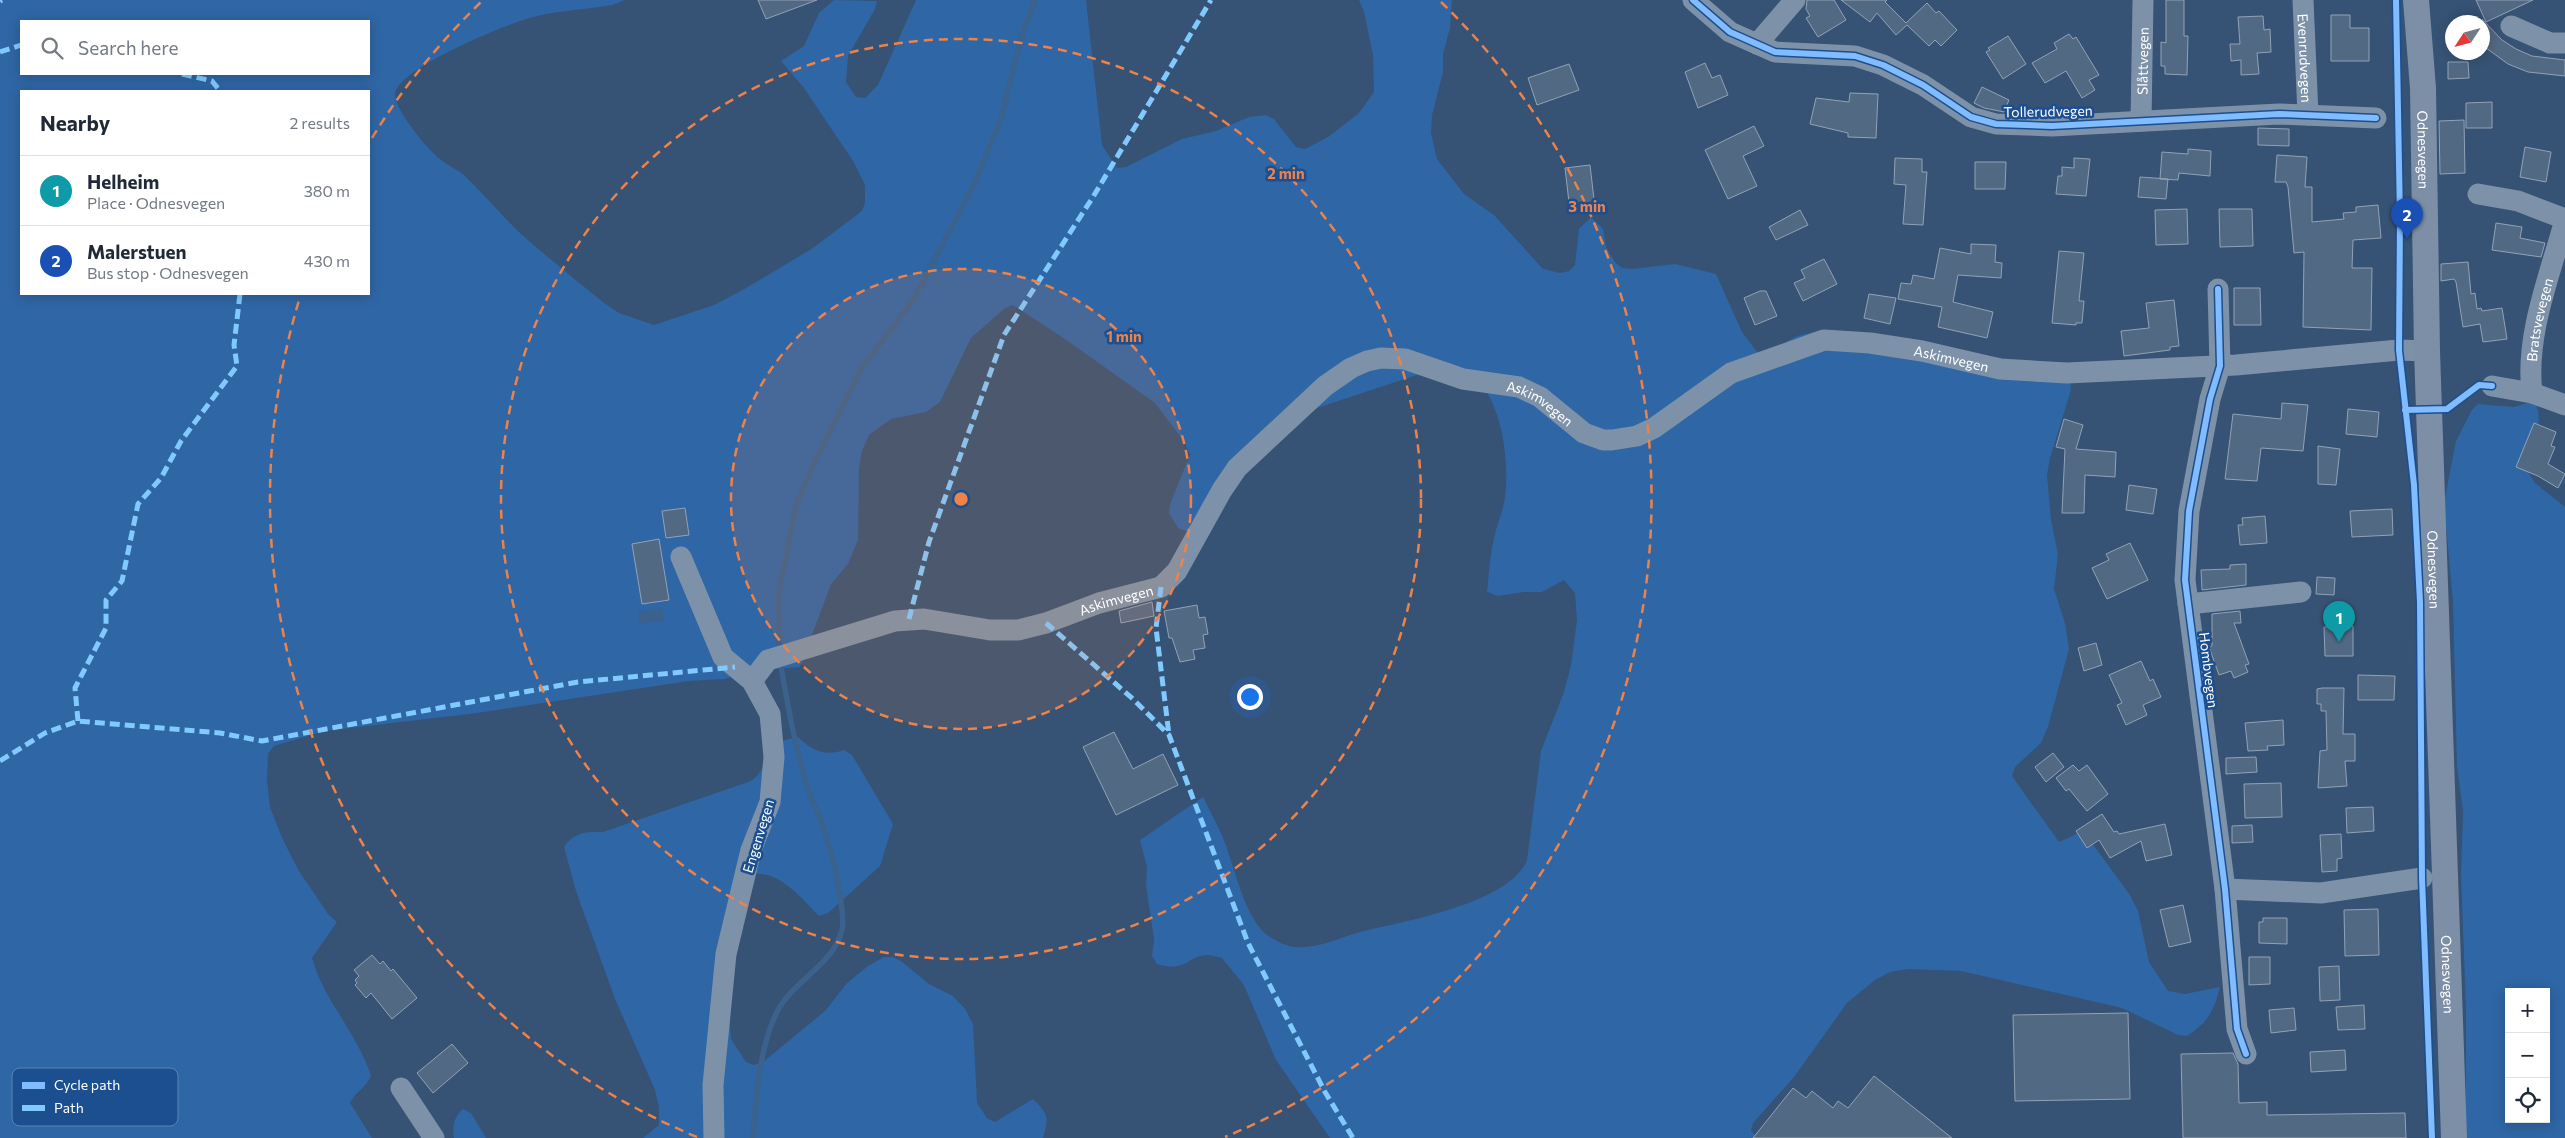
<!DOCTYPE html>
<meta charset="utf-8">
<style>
body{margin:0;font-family:Commissioner,sans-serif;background:#f6f6f7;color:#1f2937}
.controls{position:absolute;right:15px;bottom:15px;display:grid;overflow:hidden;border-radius:0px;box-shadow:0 2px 12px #0003}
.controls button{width:45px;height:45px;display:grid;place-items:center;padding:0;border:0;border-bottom:1px solid #e0e1e3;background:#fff;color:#1f2937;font:25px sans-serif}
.compass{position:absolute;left:2445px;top:15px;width:45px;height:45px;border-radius:50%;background:#fff;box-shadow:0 2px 12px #0003;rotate:234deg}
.you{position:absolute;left:1249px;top:696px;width:18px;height:18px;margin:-12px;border:4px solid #fff;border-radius:50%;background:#1a73e8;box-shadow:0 0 0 8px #1a73e833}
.badge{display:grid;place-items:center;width:32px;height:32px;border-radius:50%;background:#646e7b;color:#fff;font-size:16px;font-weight:700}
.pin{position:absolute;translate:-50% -41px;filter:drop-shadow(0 1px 2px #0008)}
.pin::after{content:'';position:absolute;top:26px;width:18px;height:15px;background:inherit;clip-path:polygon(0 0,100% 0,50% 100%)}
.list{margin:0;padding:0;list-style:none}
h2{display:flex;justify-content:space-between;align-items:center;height:65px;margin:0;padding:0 20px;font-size:21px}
h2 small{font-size:16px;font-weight:400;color:#747a83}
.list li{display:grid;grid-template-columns:32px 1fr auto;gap:15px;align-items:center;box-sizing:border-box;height:70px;padding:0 20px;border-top:1px solid #e0e1e3}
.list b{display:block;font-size:19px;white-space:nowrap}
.list p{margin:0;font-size:16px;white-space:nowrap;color:#747a83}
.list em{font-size:16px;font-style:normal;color:#747a83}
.icon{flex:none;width:28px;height:28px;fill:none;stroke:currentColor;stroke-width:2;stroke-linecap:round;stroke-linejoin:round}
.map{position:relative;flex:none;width:2565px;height:1138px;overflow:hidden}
.search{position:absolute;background:#fff;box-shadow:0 2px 12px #0003;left:20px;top:20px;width:350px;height:55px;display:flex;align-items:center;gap:12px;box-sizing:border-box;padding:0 18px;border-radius:0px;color:#747a83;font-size:19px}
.panel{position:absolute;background:#fff;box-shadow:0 2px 12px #0003;left:20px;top:90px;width:350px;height:205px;border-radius:0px}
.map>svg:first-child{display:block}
.green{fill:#2f66a5;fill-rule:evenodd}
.water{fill:#3b618d}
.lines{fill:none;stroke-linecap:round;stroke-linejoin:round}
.stream{stroke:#3b618d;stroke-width:5.5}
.building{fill:#526984;stroke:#92a2b6}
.minor{stroke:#7d92a8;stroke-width:21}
.major{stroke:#7d8ea7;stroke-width:26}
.quiet{stroke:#80caff;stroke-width:5;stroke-dasharray:10 5;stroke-linecap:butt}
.cycleway-casing{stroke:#1b4f8f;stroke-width:9}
.cycleway{stroke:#80bcff;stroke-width:6}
.ring{fill:none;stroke:#ee8249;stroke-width:2.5;stroke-dasharray:9 6}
.labels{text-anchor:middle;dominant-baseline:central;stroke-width:5;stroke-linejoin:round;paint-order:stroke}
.street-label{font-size:14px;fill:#fff;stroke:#1b4f8f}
.key{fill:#1b4f8f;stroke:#5f84b1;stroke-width:1}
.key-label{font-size:14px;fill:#fff}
.centre{fill:#ee8249;stroke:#1b4f8f;stroke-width:2.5}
.ring-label{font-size:15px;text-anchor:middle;font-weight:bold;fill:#ee8249;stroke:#1b4f8f;stroke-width:5;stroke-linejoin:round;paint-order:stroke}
</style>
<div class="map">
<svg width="2565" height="1138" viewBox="0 0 2565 1138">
<rect width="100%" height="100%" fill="#365274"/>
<path class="green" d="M0 0H625L612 5C583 10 550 11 523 20 499 28 396 69 395 95 395 110 428 150 440 159 447 165 457 169 465 176 484 194 501 215 520 233 547 257 576 280 604 303L619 313 654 325 714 305 746 288 813 248 862 211 865 203V185L853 161 804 88 781 61 804 46 819 13 834 0 877 1 875 9 848 56 846 82 856 97 865 98 878 85 916 0H1086L1102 145 1117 168 1126 167 1182 139 1216 131 1249 117 1266 115 1274 119 1296 147 1305 149 1328 137 1359 113 1374 92 1373 55 1364 12 1359 0H1452L1450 28 1443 54V72L1432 115 1431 133 1437 159 1464 194 1494 215 1543 269 1560 273 1569 271 1575 265 1579 229 1591 217 1603 229 1606 247 1615 262 1622 268 1631 269 1675 264 1716 274 1742 332 1758 353H1766L1797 336 1814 332 1857 338 1893 339 2041 365 2070 381 2071 390 2050 458 2047 475 2051 520 2058 554 2054 589 2065 623 2069 649 2048 727 2041 743 2015 767 2012 776 2059 842 2083 831 2130 895 2138 911 2149 962 2168 991 2185 994 2220 987C2213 1013 2209 1021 2187 1036L2178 1035 2122 1008 1961 971 1908 969 1890 972 1875 980 1847 1003 1794 1077 1753 1123 1751 1131 1758 1138H1330L1276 1060 1244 985 1222 958C1218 957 1211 955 1207 955 1188 956 1185 973 1157 964L1152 956 1154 939 1146 885 1147 867 1140 840 1203 797C1210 811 1217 824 1223 838 1234 864 1245 922 1270 937 1276 941 1287 946 1294 947 1320 949 1340 937 1364 931 1406 921 1510 903 1527 860L1541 751 1564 692 1571 665 1577 620 1575 593 1564 580 1542 592H1524L1498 596 1487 592C1489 574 1490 555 1494 538 1497 524 1503 512 1505 497 1510 459 1501 388 1463 368 1458 365 1450 366 1444 366L1317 408 1266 443 1195 530 1186 531 1178 528 1169 513 1170 504 1190 455 1183 440 1155 403 1065 339 1013 305 1005 308 971 338 940 402 926 412 891 419 869 435 862 451 859 468 858 540 848 564 831 584 800 667 757 670 724 679 689 681 477 713 324 731 274 746 268 754 267 780 270 807 283 840 299 871 328 914 337 922 312 958C324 1001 358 1034 371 1076 366 1088 355 1092 350 1103L372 1138H0ZM21 21H369V74H21ZM21 91H369V294H21Z
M2534 401C2546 421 2532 447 2526 469L2535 483 2565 507V1138H2466V1010L2461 874 2463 811 2457 767 2453 602 2444 503 2456 441 2472 410 2478 404 2514 407ZM2509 992H2546V1119H2509Z
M798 737C812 750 824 757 844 750L852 755 893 824 880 866 828 913 819 916C802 899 780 871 754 874L728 994 731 1039 746 1062 754 1065 763 1062 825 1011 847 983 868 966 884 957H893L901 961 929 984 953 996 965 1009 973 1024 977 1103 987 1118 995 1122 1033 1099C1049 1115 1049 1117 1043 1138H643L659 1125V1107L655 1090 615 999 576 891 564 847C574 832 587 831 603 832L751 781C775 764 752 745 798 737Z
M463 1109 471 1113 486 1138H454C452 1127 454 1116 463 1109Z"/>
<path class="water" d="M662 608 664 620 640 624 638 612Z"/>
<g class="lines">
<path class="stream" d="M779 651V593L796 505 813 465 861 369 914 299 976 180 1001 119 1021 38 1035 0
M753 1138C755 1101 760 1045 777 1012 793 980 833 966 842 930 846 911 831 849 824 829 821 818 815 808 811 798 796 754 788 706 780 661"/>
</g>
<path class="building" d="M758 0H817L766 19Z
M1807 0H1834L1846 20 1818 37 1806 18 1810 16 1806 9Z
M1841 0H1887L1885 2 1906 23 1927 3 1936 13 1939 11 1957 30 1941 46 1935 40 1929 46 1907 25 1896 35 1877 13 1870 22Z
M2166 0H2184V36H2188L2187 75 2165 74V66H2161V42L2166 43Z
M2476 0H2533L2486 22Z
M2331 15H2350V28H2369V61H2331Z
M2263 16 2264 30 2270 29 2271 52 2257 53 2259 74 2241 75V60L2231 61 2230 44H2240L2238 17Z
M2482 19 2502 40 2516 49 2532 56 2565 60V76L2528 72 2508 64 2482 45Z
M2069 34 2073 39 2076 37 2099 75 2089 80 2095 90 2082 98 2066 71 2045 83 2032 63 2057 49 2054 43Z
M2008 36 2026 64 2003 79 1986 52 1990 50 1988 48Z
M2448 62H2468L2469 78 2448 79Z
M1705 63 1712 78 1720 75 1728 95 1698 108 1685 72Z
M1569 64 1579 90 1537 105 1528 78Z
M1982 87 2009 100 2004 112 1984 108 1974 103Z
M1850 93 1878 94 1876 138 1848 137V133L1810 124 1816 98 1849 102Z
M2492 102V128H2466V103Z
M2464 120 2465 173 2440 174 2439 121Z
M1754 126 1764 146 1743 156 1757 186 1728 199 1705 150Z
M2258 128 2289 129V146L2258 145Z
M2525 147 2551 152 2546 182 2520 177Z
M2188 149 2211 151 2210 176 2179 173 2178 180 2160 179 2162 152 2188 154Z
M2277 155 2307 157 2305 187H2312V222L2344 219 2343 213 2356 212V207L2378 205 2381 238 2353 240 2352 268H2372L2371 330 2303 327 2304 252 2294 253 2288 187 2286 182H2275Z
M1895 158 1922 159V172H1927L1923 225 1903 224 1906 185 1894 184Z
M2074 158 2090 159 2086 196 2056 194 2058 176H2062V167L2074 168Z
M1975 162H2006L2005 189H1975Z
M1590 165 1595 208 1570 211 1565 168Z
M2140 177 2168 179 2166 199 2138 197Z
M2187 209 2188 244 2156 245 2155 210Z
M2219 209H2252L2253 246 2220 247Z
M1800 210 1808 225 1776 240 1769 227Z
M2496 223 2522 227 2520 238 2545 243 2541 257 2492 250Z
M1971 244 1996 245 1995 262 2002 263 2001 278 1958 275 1953 302 1993 312 1987 338 1938 327 1942 307 1898 299 1901 283 1911 284 1913 275 1934 279 1940 248 1971 254Z
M2059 251 2084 253 2079 301H2084L2082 323H2076V325L2052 323Z
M1824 259 1837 284 1803 301 1794 283 1805 278 1801 270Z
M2468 262 2471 294 2475 293 2477 309 2481 308 2482 311 2502 308 2507 339 2483 342 2480 324 2463 327 2456 282 2454 279 2441 281V264Z
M2234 288H2260L2261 325H2234Z
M1760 291H1766L1777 316 1755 325 1744 298Z
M1869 294 1896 298 1890 324 1864 318Z
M2174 300 2179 346 2170 347V350L2124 356 2121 331 2149 328 2146 303Z
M2282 403 2308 405 2303 451 2261 448 2257 481 2225 479 2233 414 2281 419Z
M2348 409 2379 412 2377 437 2346 434Z
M2064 419 2083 425 2076 449 2116 452 2115 477 2085 475 2084 513H2062L2065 449 2056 447Z
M2534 423 2556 432 2551 446 2555 447 2548 464 2565 474 2558 488 2538 476 2516 467Z
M2318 446 2340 449 2336 485 2318 484Z
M2129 485 2157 489 2153 514 2126 510Z
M685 508 689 535 666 538 662 511Z
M2392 509 2393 535 2352 537 2350 511Z
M2265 516 2267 543 2240 545 2238 525H2243L2242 518Z
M659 539 669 600 642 604 632 544Z
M2130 543 2148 580 2107 599 2092 568 2109 560 2106 554Z
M2246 564V585L2202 590 2201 570 2230 569V565Z
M2317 577 2335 578 2334 595 2316 594Z
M1152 602 1154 616 1121 623 1119 611Z
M1197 605 1199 618 1205 617 1208 634 1203 635 1205 648 1193 650 1195 659 1180 662 1172 638H1169L1164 611Z
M2240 611 2241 623H2234L2249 664 2245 665 2248 672 2234 678 2231 671 2219 675 2209 647 2212 646V614Z
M2353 626V656H2325L2324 627Z
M2096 643 2102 665 2084 671 2078 648Z
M2141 661 2150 681 2153 679 2161 697 2143 705 2147 715 2126 725 2117 705 2122 703 2109 675Z
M2358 675 2395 676 2394 700H2358Z
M2322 688H2344L2343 734H2355V761H2345L2347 786 2318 788 2320 751 2327 750 2326 711H2321V704H2317V689Z
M2283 720 2284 745 2267 746 2268 750 2248 751 2245 723Z
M1114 732 1133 769 1163 754 1178 785 1116 815 1083 747Z
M2053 753 2064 767 2046 782 2035 767Z
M2256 757 2257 772 2226 774V758Z
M2073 765 2079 771 2087 765 2108 794 2087 811 2069 789 2066 791 2056 778Z
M2281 783 2282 817 2245 818 2244 784Z
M2373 807 2374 831 2347 833 2346 808Z
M2102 814 2114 832 2117 831 2119 834 2165 824 2172 855 2146 861 2141 841 2110 858 2099 840 2087 848 2076 831Z
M2252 825 2253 842 2232 843V826Z
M2341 834 2342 858 2337 859V871L2322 872 2320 835Z
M2183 905 2191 942 2169 947 2160 910Z
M2378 909 2379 955 2345 956 2344 910Z
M2263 918H2287V944L2259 943V922H2263Z
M372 955 380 964 383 961 391 971 393 969 417 998 392 1019 371 993 366 998 355 985 357 983 355 980 359 976 354 970Z
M2249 957H2270V984L2249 985Z
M2339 966 2340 1000 2320 1001 2319 967Z
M2364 1005 2365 1029 2338 1030 2336 1007Z
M2294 1008 2296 1030 2271 1033 2269 1010Z
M2128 1013 2130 1099 2015 1101 2013 1015Z
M452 1044 468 1063 433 1093 417 1073Z
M2345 1050 2346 1070 2311 1072 2310 1052Z
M2233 1053 2238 1064 2239 1103 2267 1102V1115L2405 1113 2406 1138H2183L2181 1054Z
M1874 1076 1952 1138H1753L1793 1088 1806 1098 1812 1091 1833 1108 1838 1101 1848 1108Z"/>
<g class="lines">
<g class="minor">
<path d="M1693 0 1730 32 1775 52 1855 56 1883 65 1923 85 1971 117 1996 124 2052 126 2279 114 2376 118"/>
<path id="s1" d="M2303 0 2308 115"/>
<path d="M2511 26 2550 43H2565"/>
<path d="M1757 44 1795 0"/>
<path id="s2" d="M2141 121 2143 0"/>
<path d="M2478 194 2518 201 2565 219"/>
<path d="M2218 289 2220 366 2210 399 2189 511 2185 580 2225 889 2237 1029 2246 1054"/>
<path d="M2492 386 2532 393 2565 405"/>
<path id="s3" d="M2532 393C2525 335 2550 275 2565 220"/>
<path d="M681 557 723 657 752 681 770 714 774 757 770 802 751 850 726 954 713 1085 714 1138"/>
<path d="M2188 604 2301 592"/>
<path id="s4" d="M752 681 768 660 895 621 924 619 990 630H1018L1046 623 1099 603 1161 587 1177 571 1222 490 1237 468 1325 386 1351 368 1367 361 1381 358 1405 359 1463 379 1519 387 1540 397 1584 433 1603 440H1612L1637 436 1654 428 1731 373 1824 340 1870 343 1922 351 2000 369 2067 373 2236 365 2399 350 2427 351"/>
<path d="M2225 889 2321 893 2422 878"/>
<path d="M401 1088 434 1138"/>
</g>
<path class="major" id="s5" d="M2416 0 2423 88 2427 351 2454 1138"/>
<path class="quiet" d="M0 1 2 0
M0 52 21 45
M182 74 212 81 220 91
M1161 587 1156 628 1169 735
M909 619 929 542 1004 335 1093 197 1211 0
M1046 623 1133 699 1169 735 1248 943 1325 1092 1353 1138
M78 721 75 688 106 628V600L122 581 138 504 161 478 181 441 237 366 234 345 240 294
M0 761 45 733 78 721 220 733 262 741 578 682 735 667"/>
<g class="cycleway-casing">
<path id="cycleway" d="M1693 0 1730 32 1775 52 1855 56 1883 65 1923 85 1971 117 1996 124 2052 126 2279 114 2376 118
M2396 0 2400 219 2399 350 2414 485 2420 602 2422 878 2432 1138
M2218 289 2220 366 2210 399 2189 511 2185 580 2225 889 2237 1029 2246 1054
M2405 410 2447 409 2479 385 2492 386"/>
</g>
<use href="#cycleway" class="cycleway"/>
</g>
<circle cx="961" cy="499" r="230" fill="#ee8249" fill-opacity=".12"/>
<g class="ring">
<circle cx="961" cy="499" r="230"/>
<circle cx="961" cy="499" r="460"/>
<path d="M697 1137A691 691 0 0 1 300 297M372 138A691 691 0 0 1 481 2M1441 2A691 691 0 0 1 1225 1137"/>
</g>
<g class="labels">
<g class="street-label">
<text stroke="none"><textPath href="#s1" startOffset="58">Evenrudvegen</textPath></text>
<text stroke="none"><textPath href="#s2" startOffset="60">Slåttvegen</textPath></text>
<text transform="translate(2048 111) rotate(-1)">Tollerudvegen</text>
<text stroke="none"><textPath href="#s5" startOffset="150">Odnesvegen</textPath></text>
<text stroke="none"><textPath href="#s3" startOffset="74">Bratsvevegen</textPath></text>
<text stroke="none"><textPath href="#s4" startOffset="1376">Askimvegen</textPath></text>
<text stroke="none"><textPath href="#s4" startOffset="926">Askimvegen</textPath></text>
<text stroke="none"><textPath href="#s5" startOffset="570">Odnesvegen</textPath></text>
<text stroke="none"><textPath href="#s4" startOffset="386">Askimvegen</textPath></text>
<text transform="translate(2209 670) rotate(83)">Hombvegen</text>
<text transform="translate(758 836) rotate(-73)">Engenvegen</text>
<text stroke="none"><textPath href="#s5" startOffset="975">Odnesvegen</textPath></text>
</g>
</g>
<rect x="12" y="1068" width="166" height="58" rx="8" class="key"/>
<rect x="22" y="1082" width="23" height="7" fill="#80bcff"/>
<rect x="22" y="1105" width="23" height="6" fill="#80caff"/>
<g class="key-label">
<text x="54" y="1090">Cycle path</text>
<text x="54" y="1113">Path</text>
</g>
<circle cx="961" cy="499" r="8" class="centre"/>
<g class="ring-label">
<text x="1286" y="179">2 min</text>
<text x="1587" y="212">3 min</text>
<text x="1124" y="342">1 min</text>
</g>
</svg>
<div class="controls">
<button>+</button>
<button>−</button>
<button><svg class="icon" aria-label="locate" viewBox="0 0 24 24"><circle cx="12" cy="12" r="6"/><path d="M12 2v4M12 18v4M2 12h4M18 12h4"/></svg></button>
</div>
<svg class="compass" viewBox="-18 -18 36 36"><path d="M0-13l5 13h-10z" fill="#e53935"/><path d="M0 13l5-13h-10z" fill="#747a83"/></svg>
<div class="you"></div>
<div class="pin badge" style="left:2339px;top:642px;background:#0f9aa8">1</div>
<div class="pin badge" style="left:2407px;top:239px;background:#1a4fb4">2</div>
<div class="search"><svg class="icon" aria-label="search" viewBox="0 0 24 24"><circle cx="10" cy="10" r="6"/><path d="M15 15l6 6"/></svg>Search here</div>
<section class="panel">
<h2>Nearby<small>2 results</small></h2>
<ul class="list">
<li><span class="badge" style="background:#0f9aa8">1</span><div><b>Helheim</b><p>Place · Odnesvegen</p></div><em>380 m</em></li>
<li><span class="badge" style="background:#1a4fb4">2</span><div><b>Malerstuen</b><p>Bus stop · Odnesvegen</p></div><em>430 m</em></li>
</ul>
</section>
</div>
